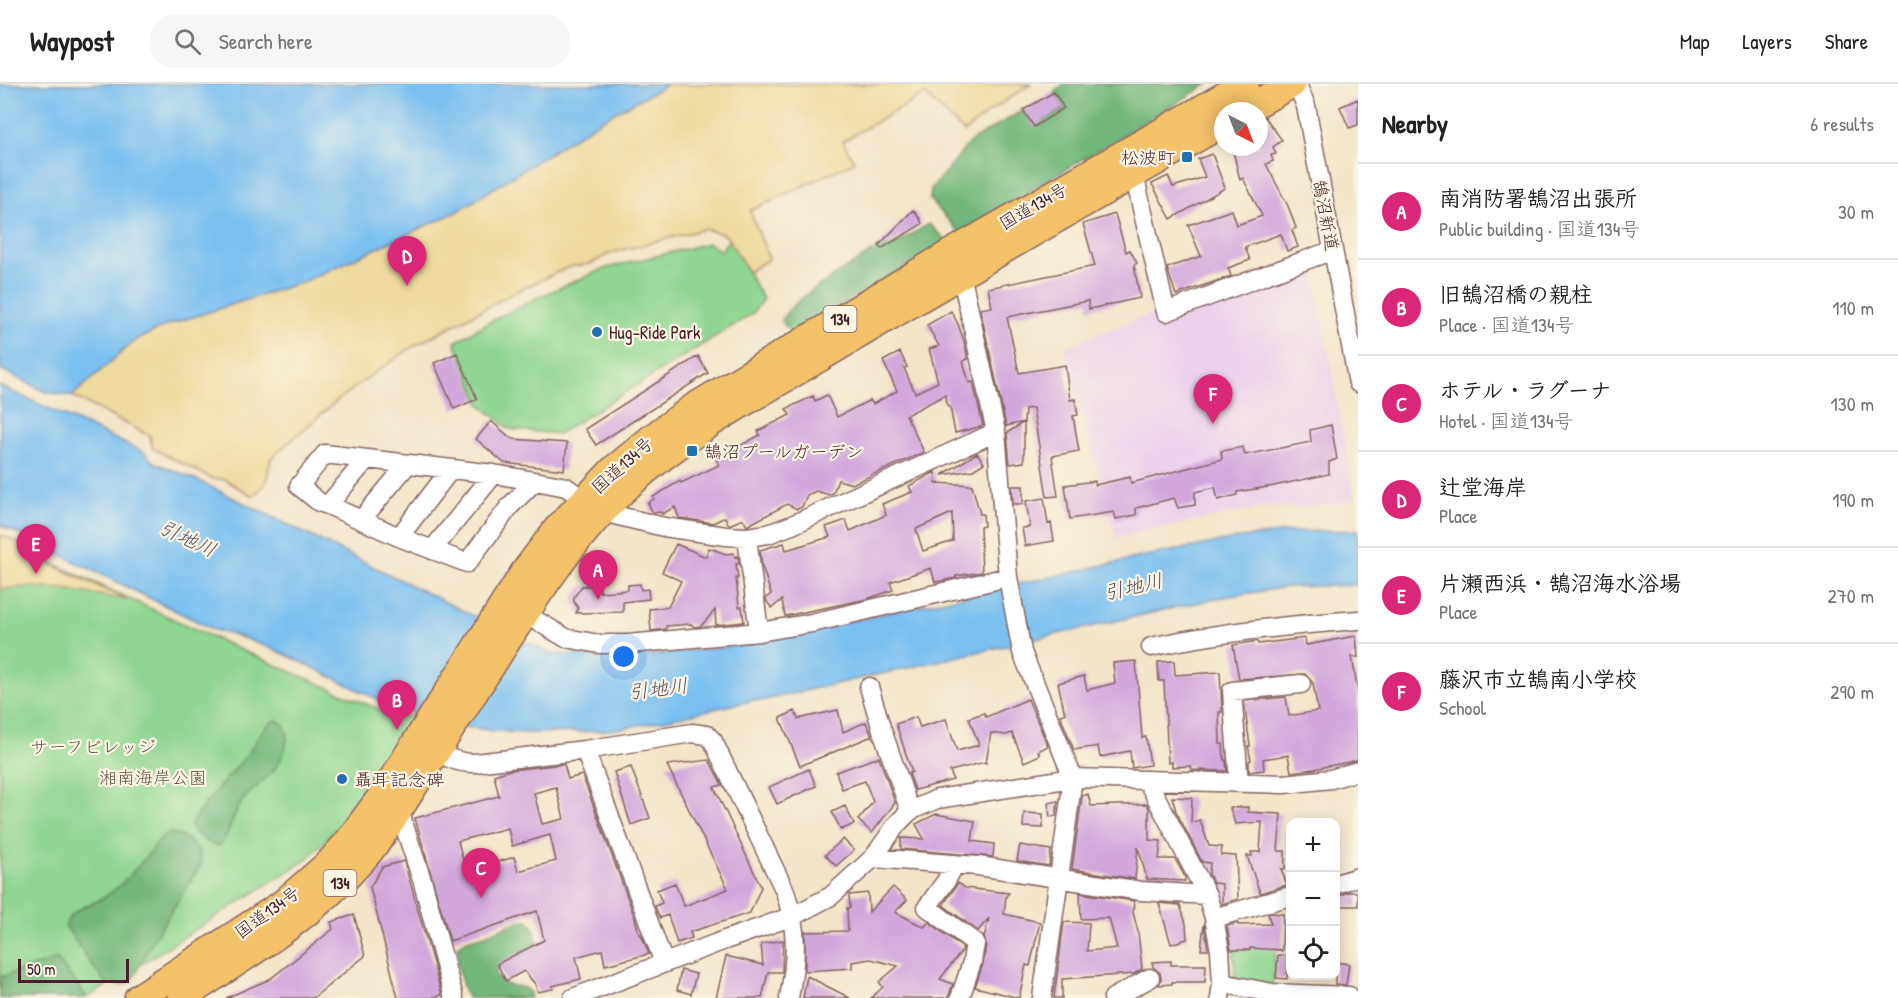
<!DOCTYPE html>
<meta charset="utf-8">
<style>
body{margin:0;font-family:"Patrick Hand","Klee One",sans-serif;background:#f6f6f6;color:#222}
.controls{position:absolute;right:18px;bottom:18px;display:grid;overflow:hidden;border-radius:12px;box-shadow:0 3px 15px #0003}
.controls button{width:54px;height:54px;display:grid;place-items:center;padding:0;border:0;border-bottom:2px solid #e0e0e0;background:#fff;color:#222;font:30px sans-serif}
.compass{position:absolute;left:1214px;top:18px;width:54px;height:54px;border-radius:50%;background:#fff;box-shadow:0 3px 15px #0003;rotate:138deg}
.scale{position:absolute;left:18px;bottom:15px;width:111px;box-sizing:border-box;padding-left:6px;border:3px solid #4a1f2b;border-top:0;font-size:16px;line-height:21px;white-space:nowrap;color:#4a1f2b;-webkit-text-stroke:4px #fcf5e5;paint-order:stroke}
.you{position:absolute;left:624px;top:573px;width:21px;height:21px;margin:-15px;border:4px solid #fff;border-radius:50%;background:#1a73e8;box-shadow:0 0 0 9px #1a73e833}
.badge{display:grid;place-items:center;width:39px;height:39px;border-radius:50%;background:#db2777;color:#fff;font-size:20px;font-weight:700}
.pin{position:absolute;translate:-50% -50px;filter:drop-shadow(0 2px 3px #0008)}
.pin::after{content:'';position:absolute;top:32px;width:21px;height:18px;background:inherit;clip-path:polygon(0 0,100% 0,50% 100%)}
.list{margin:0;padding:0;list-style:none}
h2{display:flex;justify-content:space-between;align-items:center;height:78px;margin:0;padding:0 24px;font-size:26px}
h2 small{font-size:20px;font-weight:400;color:#767676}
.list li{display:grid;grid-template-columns:39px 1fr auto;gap:18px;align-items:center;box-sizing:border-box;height:96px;padding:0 24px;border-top:2px solid #e0e0e0}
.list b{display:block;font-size:22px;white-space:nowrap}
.list p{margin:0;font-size:20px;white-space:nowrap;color:#767676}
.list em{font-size:20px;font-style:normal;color:#767676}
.icon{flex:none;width:33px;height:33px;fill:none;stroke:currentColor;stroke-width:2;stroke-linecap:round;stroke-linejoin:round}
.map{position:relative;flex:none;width:1358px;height:914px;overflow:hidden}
header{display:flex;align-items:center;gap:36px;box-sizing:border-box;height:84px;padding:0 30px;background:#fff;border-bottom:2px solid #e0e0e0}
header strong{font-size:28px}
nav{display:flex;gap:33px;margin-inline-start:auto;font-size:21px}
.search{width:420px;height:54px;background:#f6f6f6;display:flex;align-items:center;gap:15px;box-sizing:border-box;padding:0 21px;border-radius:24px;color:#767676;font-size:22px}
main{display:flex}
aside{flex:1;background:#fff}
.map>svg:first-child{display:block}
.built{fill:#ebd1eb}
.green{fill:#8ed691;stroke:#6c7a5e;stroke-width:1.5}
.forest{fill:#72b77b;stroke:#5e6b53;stroke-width:1.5}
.sand{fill:#eeda9e;stroke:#9c7c64;stroke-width:1.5}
.water{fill:#79c0f1;stroke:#62708e;stroke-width:1.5}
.building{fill:#d1a7dc;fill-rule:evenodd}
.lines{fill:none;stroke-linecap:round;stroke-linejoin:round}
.minor-casing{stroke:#856462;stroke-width:21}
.highway-casing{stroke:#856462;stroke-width:30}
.minor{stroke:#fff;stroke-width:18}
.highway{stroke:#f4c26a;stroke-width:27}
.poi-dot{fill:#1f6fb2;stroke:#fcf5e5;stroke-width:2}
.labels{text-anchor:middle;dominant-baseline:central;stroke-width:4.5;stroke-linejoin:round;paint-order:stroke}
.shield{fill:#fcf5e5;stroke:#7f5f63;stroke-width:1.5}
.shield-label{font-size:16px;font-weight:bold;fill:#4a1f2b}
.poi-label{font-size:18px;fill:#4a1f2b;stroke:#fcf5e5;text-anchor:start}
.street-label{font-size:18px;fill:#4a1f2b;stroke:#fcf5e5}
.park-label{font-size:18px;fill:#5e564a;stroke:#fcf5e5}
.water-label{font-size:20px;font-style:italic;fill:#584f66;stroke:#fcf5e5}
</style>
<header>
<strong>Waypost</strong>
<div class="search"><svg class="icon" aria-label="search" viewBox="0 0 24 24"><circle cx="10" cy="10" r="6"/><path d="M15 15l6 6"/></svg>Search here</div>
<nav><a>Map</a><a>Layers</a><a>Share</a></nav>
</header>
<main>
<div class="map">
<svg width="1358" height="914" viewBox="0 0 1358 914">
<rect width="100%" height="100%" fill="#fcf5e5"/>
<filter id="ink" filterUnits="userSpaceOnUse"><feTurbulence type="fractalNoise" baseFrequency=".0167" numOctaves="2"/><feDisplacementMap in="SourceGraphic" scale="12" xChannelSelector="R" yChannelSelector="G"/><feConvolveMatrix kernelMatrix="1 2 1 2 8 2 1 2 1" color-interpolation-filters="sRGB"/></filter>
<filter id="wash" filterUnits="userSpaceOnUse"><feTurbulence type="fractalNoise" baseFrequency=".008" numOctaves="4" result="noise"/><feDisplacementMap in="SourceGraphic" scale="24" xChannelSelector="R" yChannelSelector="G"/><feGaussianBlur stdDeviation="1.35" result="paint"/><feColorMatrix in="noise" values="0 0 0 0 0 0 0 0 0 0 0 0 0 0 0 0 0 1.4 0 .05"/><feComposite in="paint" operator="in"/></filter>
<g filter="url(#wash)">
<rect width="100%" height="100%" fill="#f2e5c9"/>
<path class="built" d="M1313 180 1355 417 1309 423H1264L1116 453 1064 263 1152 230 1153 233 1161 231Z"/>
<path class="green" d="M729 156 763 215 752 230 558 350 509 345 481 321 455 258 489 238 541 212 603 185 709 159 720 167Z
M0 455 236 564 385 628 390 624 411 634 348 733 306 776 87 914H0Z
M1276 862 1273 900 1235 897 1234 866Z"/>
<path class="forest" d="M1064 0H1208L960 149 930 116 931 105 971 57 1023 26 1034 42 1064 25 1054 8Z
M929 140 948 158 793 250 784 241 782 236C788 217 858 177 878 164L892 162Z
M277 636C297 646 283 673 274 686 264 698 250 706 241 719 232 732 230 751 220 761 211 762 206 757 199 752 196 749 191 746 191 741 193 730 237 683 247 671 254 661 265 637 277 636Z
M171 749C186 752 202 763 201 780L150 861 135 891 130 898 121 901 106 899 91 880 66 843C66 826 90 822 101 815 127 800 145 773 164 751Z
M521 836H528L533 842 538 861 503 880 495 889C502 902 510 902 524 903L530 909V914H467C461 898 455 879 458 862L467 856 485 851Z
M57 875 86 912 83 914H0V893Z"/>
<path class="sand" d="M668 0H1031L990 27 964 48 925 10 843 57 854 78 750 127 769 175 748 188 729 156 724 150 704 145 611 169 590 180 569 183 515 208 414 262 376 288 333 320 271 374 266 399 253 412 224 395H213L152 364 150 352 72 312 134 257 165 242 305 197 458 127 606 33Z
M0 451 47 471 45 477 127 516 64 505 28 503 0 505Z"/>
<path class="water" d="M0 0H668L606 33 458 127 305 197 165 242 134 257 72 312 46 308 0 285Z
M0 302 144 368 153 378 199 397 551 570 600 572 652 571 726 563 805 547 1145 472 1246 453 1287 448 1358 446V501L1288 503 1218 514 760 617 754 616C711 625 668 637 624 644 608 647 591 647 574 648 511 652 450 646 391 621 333 596 277 560 215 546L0 441Z"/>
<g id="blocks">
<path class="building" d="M1054 8 1064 24 1034 43 1023 26Z
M1358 15V41L1349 44 1340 23Z
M1265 33 1282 56 1273 63 1276 70 1271 71 1273 77 1266 80 1288 122 1296 144 1292 146 1298 163 1287 167 1281 150 1245 163 1250 176 1228 184 1231 192 1176 211 1167 184 1201 172 1188 141 1232 126 1237 141 1262 132 1243 94 1240 96 1232 63H1259V37Z
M1212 70 1225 104 1171 135 1152 100 1168 92 1173 103 1205 93 1198 75Z
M913 126 920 135 922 140 881 165 879 161Z
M1115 130 1126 168 1130 166 1137 179 1134 181 1140 214 1089 225 1088 217 1007 233 1019 289 1065 281 1070 316 1075 315 1078 331 1073 332 1079 367 1052 372 1058 412 1047 413 1033 324 1025 325 1024 338 1006 342 980 225 992 223 988 204 1095 182 1083 140Z
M951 227 958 240 964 257 968 275 963 277 969 299 973 298 983 342 955 349 950 323H948L945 311 906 331 924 368 852 400 838 396 833 409 829 411 816 407 807 411 802 423 797 425 787 420 747 442 743 435 729 441 725 433 713 439 679 434 675 423 662 430 661 428 653 429 648 419 654 415 653 413 680 397 681 399 719 381 716 375 760 351 758 347 790 331 786 325 813 312 815 317 827 311 837 333 870 316 873 320 897 307 883 277 900 268 907 283 904 284 915 309 938 298 929 265 939 262 927 241Z
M457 269 477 315 454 325 434 279Z
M698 272 708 289 596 361 585 345Z
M491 337 512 355 567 359 564 386 504 379 476 355Z
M1024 338V378L1010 380 1007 349Z
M1331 341 1337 375 1329 378V390L1274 402 1237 408V411L1218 416 1215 403 1195 408V421L1178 424 1174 414 1136 424V431L1116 435 1114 428 1070 435 1065 401 1095 397V401L1130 393 1131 399 1222 375 1221 367 1243 363 1245 371 1311 358 1310 346Z
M977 369 984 379 973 386 942 391Z
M935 388 936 399 972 401 980 430H983L984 442 980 443 982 488 956 492V494L935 498 931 484 890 498 893 506 867 515 785 532 782 516 772 524 767 518 766 514 771 510 762 482 760 466 784 459 786 466 830 453 826 443 846 436 850 447 886 431 882 420 912 408 909 402ZM952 429 953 457 923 467 916 445Z
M1012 402H1023V420H1013Z
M1044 414 1048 440 1051 439 1054 457 1025 462 1022 444 1030 443 1026 417Z
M676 460 706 473 709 464 726 470 734 469 735 473 738 472 739 480H736L738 494H736L739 523H742L744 538 716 541 715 526 701 542 694 543 691 540 666 542V545L651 547 649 525 668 523 681 497 662 488Z
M640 500 641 506 648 505 649 515 623 518V528L576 529 578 524 574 518V513L582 502 599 501 600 508 628 506V501Z
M1356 552 1358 573H1352L1358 607V676L1314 685 1291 688 1288 671 1263 675 1264 686 1249 688V677L1251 676 1248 662H1250L1244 617 1286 613 1289 632 1318 627 1313 599 1305 590 1239 595 1233 561 1257 557 1258 560 1305 554 1306 561Z
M1136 577 1142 654 1146 653 1150 681 1132 684 1130 667 1100 673 1098 662 1074 666 1060 631 1065 630 1058 599 1084 592 1087 606 1115 599 1113 579Z
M1174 577 1175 591 1220 588 1222 628H1219L1220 660H1223L1224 676H1226L1227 687 1192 686 1191 682 1172 683V678L1168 679 1164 597H1159L1158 578Z
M1028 615 1048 662 1038 667 1040 671 1024 678 1012 649 1006 651 991 649 986 679 985 678 950 687 953 696 915 706 909 689 912 688 896 640 916 633 920 643 946 635 957 667 979 661 969 634 984 629 986 633Z
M838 626 843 648 866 638 872 652 800 682 780 634 795 627 798 635Z
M879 673 895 719 872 749 858 736 873 718 865 697 842 705 836 688Z
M709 676 722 701 714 703 761 803 750 829 690 848 692 854 677 859 668 831 660 834 657 827 655 822 662 819 657 806 675 799 684 822 728 805 667 681Z
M564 680 568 695 582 691 635 834 639 850H641L649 870 605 881 602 866 576 873 581 895 552 902 553 905 538 908 535 900 524 887 506 897 497 880 544 856 537 827 450 857 415 734 499 712 494 691 510 686ZM556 703 564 735 542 740 534 709ZM508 744 512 762 550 751 556 777 518 787 514 773 466 788 458 757Z
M631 683 650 734 631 741 614 688Z
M809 685 816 702 777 720 769 703Z
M1088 710 1091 722 1147 720 1149 725V756L1161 757 1159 775H1175L1185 793V797L1147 795 1138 763 1135 795 1072 785 1082 712Z
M1172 713 1192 714 1191 739 1200 736 1209 762 1222 763 1221 771 1236 772 1238 815 1222 820V800L1213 799 1209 790 1210 779 1202 778 1176 727Z
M1058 717 1056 732 1050 733 1048 719Z
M845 722 854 740 841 746 832 728Z
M1248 723V728L1281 730 1278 767H1285V785H1281L1287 801 1260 809 1247 772H1252L1251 768H1260L1262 738 1235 740 1230 724Z
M1024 729 1043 730V744L1023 743Z
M936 730 975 737 972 757 994 760 993 773 901 765V754L924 755 916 740Z
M843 755 854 766 836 782 825 771Z
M1020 761 1051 766 1049 782 1017 777Z
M404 777 442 911 431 914H398L370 803 382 783Z
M958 799 965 804 1009 809 1006 812 1004 830 1040 838 1030 882 1026 881 1019 914 975 903 983 880 986 861 984 853 989 834 978 847 943 821Z
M893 803 907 816 895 828 924 843 929 838 963 864 962 867 940 895 953 900 948 914H871L883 903 879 898 898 882 871 875 852 878V884L805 887V848L848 847 847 824H850L849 811 868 809 869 828Z
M1348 808H1358V822H1340V811Z
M1080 809 1134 817 1133 828 1138 848 1142 885 1134 890 1062 895V914H1054L1064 838 1089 839 1087 867 1117 864 1109 834 1081 835Z
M1159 819 1180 821 1186 840 1187 855 1171 860Z
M1271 829 1283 830 1282 867 1280 866 1250 864V866H1231L1227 842 1238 839V841L1271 840 1268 830Z
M354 831 365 872 313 914H226L270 895 333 845 331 838Z
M1204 840 1208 866H1201Z
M783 856 782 888H768L762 914H716L726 872 763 881 761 860Z
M1278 871 1289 872 1287 895 1276 894Z
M1171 877V881H1206L1205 898H1172V900L1159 901 1161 895 1160 889 1153 883 1152 878Z
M1335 878 1349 880 1346 901 1335 900Z
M681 886 696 890 691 910 677 906Z
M807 892 850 914H803Z"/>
</g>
</g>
<g filter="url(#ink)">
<use href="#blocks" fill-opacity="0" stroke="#856462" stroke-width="1.5"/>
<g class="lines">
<g class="minor-casing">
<path id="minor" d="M1297 0 1306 22 1358 299
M1134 90 1166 228 1333 166
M956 182 961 190 964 203 996 348 1008 493 1022 568 1073 694 1042 914
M366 376 328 421 399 453 467 479 510 422 534 398
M328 421 319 418 299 402 325 370 494 390 551 400 566 403 584 416
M602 428 664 443 726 452 747 453 768 450 792 441 996 348
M362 435 407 381
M399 453 451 385
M747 453 759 548
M432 466 494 390
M525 530 566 554 599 560H628L759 548 812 539 1008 493
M1151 563C1219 548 1289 541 1358 536
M869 603 882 646 910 727
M429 663C445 673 456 679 475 679L585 666 664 879
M585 666 692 649 707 651 713 657 785 807C798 848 797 872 789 914
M1147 696 1207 811 1214 834 1220 867 1222 899 1220 914
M1239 699 1232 607 1301 600
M399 726 423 799 454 914
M873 774 978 782 1141 807 1207 811
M955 780 946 797 927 823 975 859 972 878 960 914
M1336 800 1358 793
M1214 834 1290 812
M1222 899 1272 909 1349 912 1350 914
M573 914 725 856 793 832 831 812 873 774 897 740 910 727 937 715 1073 694 1284 700 1331 695 1358 687
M1113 914 1150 894"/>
</g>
<g class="highway-casing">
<path id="highway" d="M1244 27 1292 0
M138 914 282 820 328 780 347 759 381 713 525 487 557 445 613 386 653 353 694 323 949 170 1245 0
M181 914C246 872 312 834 363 775 387 747 406 714 426 683 453 642 479 601 505 560 542 503 579 447 629 401 690 345 767 306 838 263 965 187 1094 113 1223 39"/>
</g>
<use href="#minor" class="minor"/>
<use href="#highway" class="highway"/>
</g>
</g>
<g class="poi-dot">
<rect x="1181" y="67" width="12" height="12" rx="3"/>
<circle cx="597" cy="248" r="6"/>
<rect x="686" y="361" width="12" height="12" rx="3"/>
<circle cx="342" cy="695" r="6"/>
</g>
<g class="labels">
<g class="shield">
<rect x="823.5" y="222" width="33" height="26" rx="4.5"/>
<rect x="323.5" y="786" width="33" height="26" rx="4.5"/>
</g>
<g class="shield-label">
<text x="840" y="235">134</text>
<text x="340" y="799">134</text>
</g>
<g class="poi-label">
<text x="1175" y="73" text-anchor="end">松波町</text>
<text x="609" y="248">Hug-Ride Park</text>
<text x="704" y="367">鵠沼プールガーデン</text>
<text x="354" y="695">聶耳記念碑</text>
</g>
<g class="street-label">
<text transform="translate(1033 122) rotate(-30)">国道134号</text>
<text transform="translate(1326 131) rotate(79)">鵠沼新道</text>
<text transform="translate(622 381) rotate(-42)">国道134号</text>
<text transform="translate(267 828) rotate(-36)">国道134号</text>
</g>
<g class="park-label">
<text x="93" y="662">サーフビレッジ</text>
<text x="153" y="693">湘南海岸公園</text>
</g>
<g class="water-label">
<text transform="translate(188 454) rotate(25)">引地川</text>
<text transform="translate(1133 502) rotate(-13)">引地川</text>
<text transform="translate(658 604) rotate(-7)">引地川</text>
</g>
</g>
</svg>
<div class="controls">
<button>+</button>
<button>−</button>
<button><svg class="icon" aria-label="locate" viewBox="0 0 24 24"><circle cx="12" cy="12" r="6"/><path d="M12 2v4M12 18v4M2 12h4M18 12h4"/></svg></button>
</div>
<svg class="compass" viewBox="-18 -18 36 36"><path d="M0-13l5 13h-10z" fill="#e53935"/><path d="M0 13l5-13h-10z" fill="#767676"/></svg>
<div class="scale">50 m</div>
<div class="you"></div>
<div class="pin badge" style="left:598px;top:516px">A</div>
<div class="pin badge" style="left:397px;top:646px">B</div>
<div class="pin badge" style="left:481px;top:814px">C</div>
<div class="pin badge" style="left:407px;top:202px">D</div>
<div class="pin badge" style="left:36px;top:490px">E</div>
<div class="pin badge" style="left:1213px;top:340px">F</div>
</div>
<aside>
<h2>Nearby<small>6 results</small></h2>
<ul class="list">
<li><span class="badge">A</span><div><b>南消防署鵠沼出張所</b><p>Public building · 国道134号</p></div><em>30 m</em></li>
<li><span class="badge">B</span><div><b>旧鵠沼橋の親柱</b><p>Place · 国道134号</p></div><em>110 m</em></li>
<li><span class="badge">C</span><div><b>ホテル・ラグーナ</b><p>Hotel · 国道134号</p></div><em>130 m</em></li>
<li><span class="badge">D</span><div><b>辻堂海岸</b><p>Place</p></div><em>190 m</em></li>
<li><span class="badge">E</span><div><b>片瀬西浜・鵠沼海水浴場</b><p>Place</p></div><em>270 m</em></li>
<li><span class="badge">F</span><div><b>藤沢市立鵠南小学校</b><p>School</p></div><em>290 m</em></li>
</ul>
</aside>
</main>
